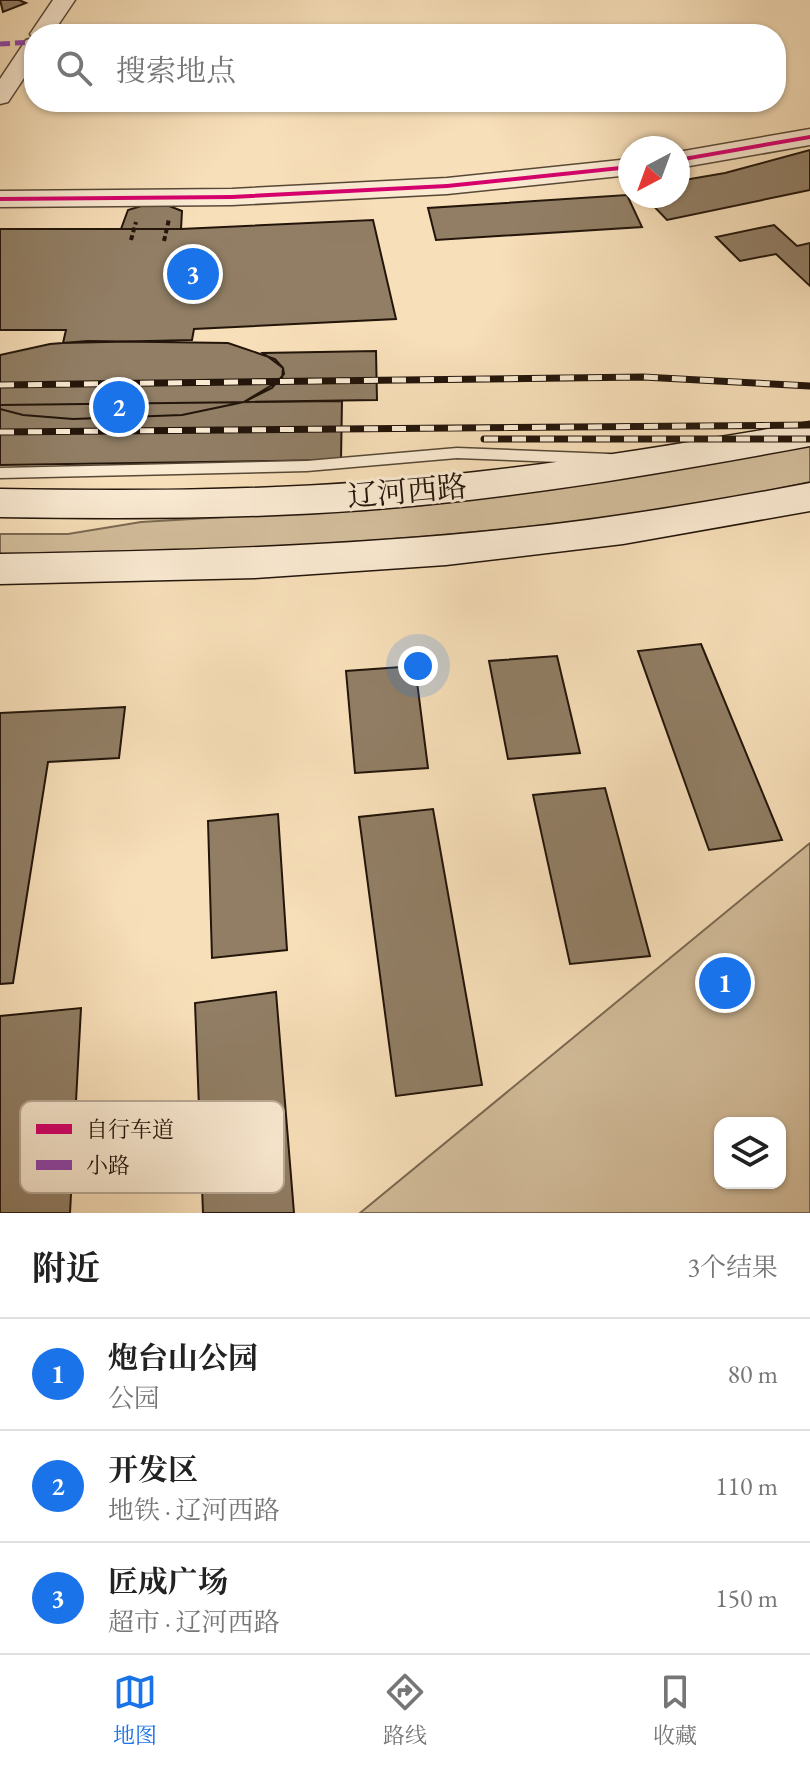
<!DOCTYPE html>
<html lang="zh">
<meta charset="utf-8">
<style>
body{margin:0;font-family:"EB Garamond","Noto Serif SC",serif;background:#f2f2f2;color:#222}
.controls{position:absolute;right:24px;bottom:24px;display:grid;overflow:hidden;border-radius:16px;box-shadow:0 2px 6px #0004}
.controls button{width:72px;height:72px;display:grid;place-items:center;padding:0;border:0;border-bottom:2px solid #e0e0e0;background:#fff;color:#222;font:40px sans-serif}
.compass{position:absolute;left:618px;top:136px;width:72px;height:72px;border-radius:50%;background:#fff;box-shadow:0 2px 6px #0004;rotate:221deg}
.you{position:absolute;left:418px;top:666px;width:28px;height:28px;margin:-20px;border:6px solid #fff;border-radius:50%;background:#1a73e8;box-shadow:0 0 0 12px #1a73e833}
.badge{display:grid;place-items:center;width:52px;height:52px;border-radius:50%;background:#1a73e8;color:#fff;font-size:26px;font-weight:700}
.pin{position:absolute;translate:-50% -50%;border:4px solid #fff;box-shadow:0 2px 8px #0006}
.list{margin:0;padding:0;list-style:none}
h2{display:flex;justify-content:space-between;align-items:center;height:104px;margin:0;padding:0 32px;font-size:34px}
h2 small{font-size:26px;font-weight:400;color:#767676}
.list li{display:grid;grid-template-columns:52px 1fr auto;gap:24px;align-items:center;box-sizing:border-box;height:112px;padding:0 32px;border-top:2px solid #e0e0e0}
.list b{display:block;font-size:30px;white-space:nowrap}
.list p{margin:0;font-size:26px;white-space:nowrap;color:#767676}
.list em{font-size:26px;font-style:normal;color:#767676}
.icon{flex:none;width:44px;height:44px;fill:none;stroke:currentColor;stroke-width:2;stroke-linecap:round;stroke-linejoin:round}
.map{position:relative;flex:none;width:810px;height:1213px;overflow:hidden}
.search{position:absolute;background:#fff;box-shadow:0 2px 6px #0004;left:24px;right:24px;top:24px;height:88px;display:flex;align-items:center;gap:20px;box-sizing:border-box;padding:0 28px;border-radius:32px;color:#767676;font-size:30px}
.sheet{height:440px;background:#fff}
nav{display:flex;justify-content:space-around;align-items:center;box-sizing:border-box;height:112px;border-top:2px solid #e0e0e0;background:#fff;font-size:22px;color:#767676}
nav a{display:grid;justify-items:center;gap:4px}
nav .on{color:#1a73e8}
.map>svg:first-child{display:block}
.green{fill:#d3bd9b;stroke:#7b6952;stroke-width:2;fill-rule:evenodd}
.building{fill:#917e65;stroke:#23150a;stroke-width:2}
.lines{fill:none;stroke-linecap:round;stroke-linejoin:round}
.lane-casing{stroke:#584836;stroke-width:3}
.street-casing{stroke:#584836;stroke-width:3}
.secondary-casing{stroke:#23150a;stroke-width:3}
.path{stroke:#23150a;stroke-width:4;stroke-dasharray:5 3;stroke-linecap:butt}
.lane{fill:#faead2;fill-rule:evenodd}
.street{fill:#faead2;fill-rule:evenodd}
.secondary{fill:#faead2;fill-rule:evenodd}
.rail-casing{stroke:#23150a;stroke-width:7}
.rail{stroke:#faead2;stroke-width:5;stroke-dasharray:14;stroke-linecap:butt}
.quiet{stroke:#8e44ad;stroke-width:5;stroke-dasharray:10 5;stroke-linecap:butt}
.cycleway-casing{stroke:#faead2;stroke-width:5}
.cycleway{fill:#d6006c;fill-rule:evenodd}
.labels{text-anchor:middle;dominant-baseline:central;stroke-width:6;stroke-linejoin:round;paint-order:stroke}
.street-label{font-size:30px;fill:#23150a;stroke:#faead2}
.key{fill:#faead2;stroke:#baaa96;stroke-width:2}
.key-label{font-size:22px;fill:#23150a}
</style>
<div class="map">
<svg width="810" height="1213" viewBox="0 0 810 1213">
<rect width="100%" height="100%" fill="#f7dfb9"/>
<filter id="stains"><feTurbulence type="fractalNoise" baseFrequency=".0025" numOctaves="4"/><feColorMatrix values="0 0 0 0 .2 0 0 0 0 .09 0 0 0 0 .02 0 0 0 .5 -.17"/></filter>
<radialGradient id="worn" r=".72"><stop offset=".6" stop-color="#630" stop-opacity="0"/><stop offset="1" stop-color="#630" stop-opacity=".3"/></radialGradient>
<path class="green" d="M810 446V482C544 541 271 547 0 558V534H68L141 522 426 505 616 479Z
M810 843V1213H360ZM780 1123V1183H720V1123Z"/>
<path class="building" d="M0 0H19L26 3 3 12Z
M810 150V190L667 220 644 196H678V181L725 173Z
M627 195 642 227 436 240 428 208Z
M151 203 164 204 182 211 181 229H121L128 210Z
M373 220 396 319 194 329 192 340 63 343 66 330H0V229H181Z
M774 225 797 246 810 243V286L776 254 740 261 716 237Z
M88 341 228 343 275 359 283 368 284 374 272 388 244 402 182 415 73 419 23 415 0 409V355L50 344Z
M376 351 377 400 244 402 282 379 283 368 263 353Z
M342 401 341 460 0 465V405Z
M701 644 782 840 709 850 638 651Z
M557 656 580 753 508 759 489 661Z
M415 666 428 768 355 773 346 671Z
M125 707 119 758 48 762 13 983 0 984V713Z
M605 788 650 956 570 964 533 795Z
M433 809 482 1085 396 1096 359 817Z
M278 814 287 950 212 958 208 821Z
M276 992 294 1213H203L195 1003Z
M81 1008 70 1213H0V1016Z"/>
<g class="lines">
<g class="lane-casing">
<path id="lane" d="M457 448 610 454 618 459 610 464 457 458 307 471 0 478V468L307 461Z"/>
</g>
<g class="street-casing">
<path id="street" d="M53 0H75L52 34H34V63L8 102 0 104V79L26 40 33 38 30 34Z
M810 129V145L678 168V152Z
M630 159V175L447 194 232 205 0 207V191L232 189 447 178Z"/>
</g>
<g class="secondary-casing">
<path id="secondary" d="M810 422V446C663 473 514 499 365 510 243 519 122 519 0 517V489C122 491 243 491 365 482 514 472 662 447 810 422Z
M810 483V511L623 544 446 565 255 578 0 584V554C170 551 340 547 510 529 610 519 710 502 810 483Z"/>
</g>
<path class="path" d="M131 240 136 222
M164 241 169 219"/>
<use href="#lane" class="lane"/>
<use href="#street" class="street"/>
<use href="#secondary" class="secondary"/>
<g class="rail-casing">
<path id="rail" d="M0 385 643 377 810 386
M0 432 810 425
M484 439H810"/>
</g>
<use href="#rail" class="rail"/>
<path class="quiet" d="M0 44 34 42"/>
<g class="cycleway-casing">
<path id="cycleway" d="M810 135V139L678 162V158Z
M630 165V169L447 188 232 199 0 201V197L232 195 447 184Z"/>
</g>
<use href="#cycleway" class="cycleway"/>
</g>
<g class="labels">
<g class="street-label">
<text transform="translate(407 491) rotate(-5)">辽河西路</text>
</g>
</g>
<rect x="20" y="1101" width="264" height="92" rx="12" class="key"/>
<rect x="36" y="1124" width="36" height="10" fill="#d6006c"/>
<rect x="36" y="1160" width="36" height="10" fill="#8e44ad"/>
<g class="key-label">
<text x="86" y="1137">自行车道</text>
<text x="86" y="1173">小路</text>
</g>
<rect width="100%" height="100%" filter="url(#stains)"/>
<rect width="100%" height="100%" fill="url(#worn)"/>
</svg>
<div class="controls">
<button><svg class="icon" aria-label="layers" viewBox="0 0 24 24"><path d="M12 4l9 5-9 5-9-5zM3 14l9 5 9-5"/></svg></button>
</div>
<svg class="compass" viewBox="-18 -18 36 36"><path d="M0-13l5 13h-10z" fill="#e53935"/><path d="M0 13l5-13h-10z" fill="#767676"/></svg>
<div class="you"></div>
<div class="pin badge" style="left:725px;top:983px">1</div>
<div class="pin badge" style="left:119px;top:407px">2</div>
<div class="pin badge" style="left:193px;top:274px">3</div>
<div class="search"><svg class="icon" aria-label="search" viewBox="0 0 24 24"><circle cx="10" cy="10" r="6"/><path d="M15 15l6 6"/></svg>搜索地点</div>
</div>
<section class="sheet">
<h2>附近<small>3个结果</small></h2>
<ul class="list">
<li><span class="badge">1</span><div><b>炮台山公园</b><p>公园</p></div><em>80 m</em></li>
<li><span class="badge">2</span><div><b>开发区</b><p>地铁 · 辽河西路</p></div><em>110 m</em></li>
<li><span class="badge">3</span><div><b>匠成广场</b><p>超市 · 辽河西路</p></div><em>150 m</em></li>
</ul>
</section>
<nav>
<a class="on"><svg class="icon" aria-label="map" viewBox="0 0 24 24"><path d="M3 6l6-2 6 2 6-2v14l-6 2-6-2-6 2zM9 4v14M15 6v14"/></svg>地图</a>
<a><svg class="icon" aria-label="directions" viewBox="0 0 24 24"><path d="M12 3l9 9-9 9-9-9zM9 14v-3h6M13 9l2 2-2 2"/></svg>路线</a>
<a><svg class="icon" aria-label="saved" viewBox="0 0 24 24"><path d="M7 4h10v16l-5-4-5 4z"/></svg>收藏</a>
</nav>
